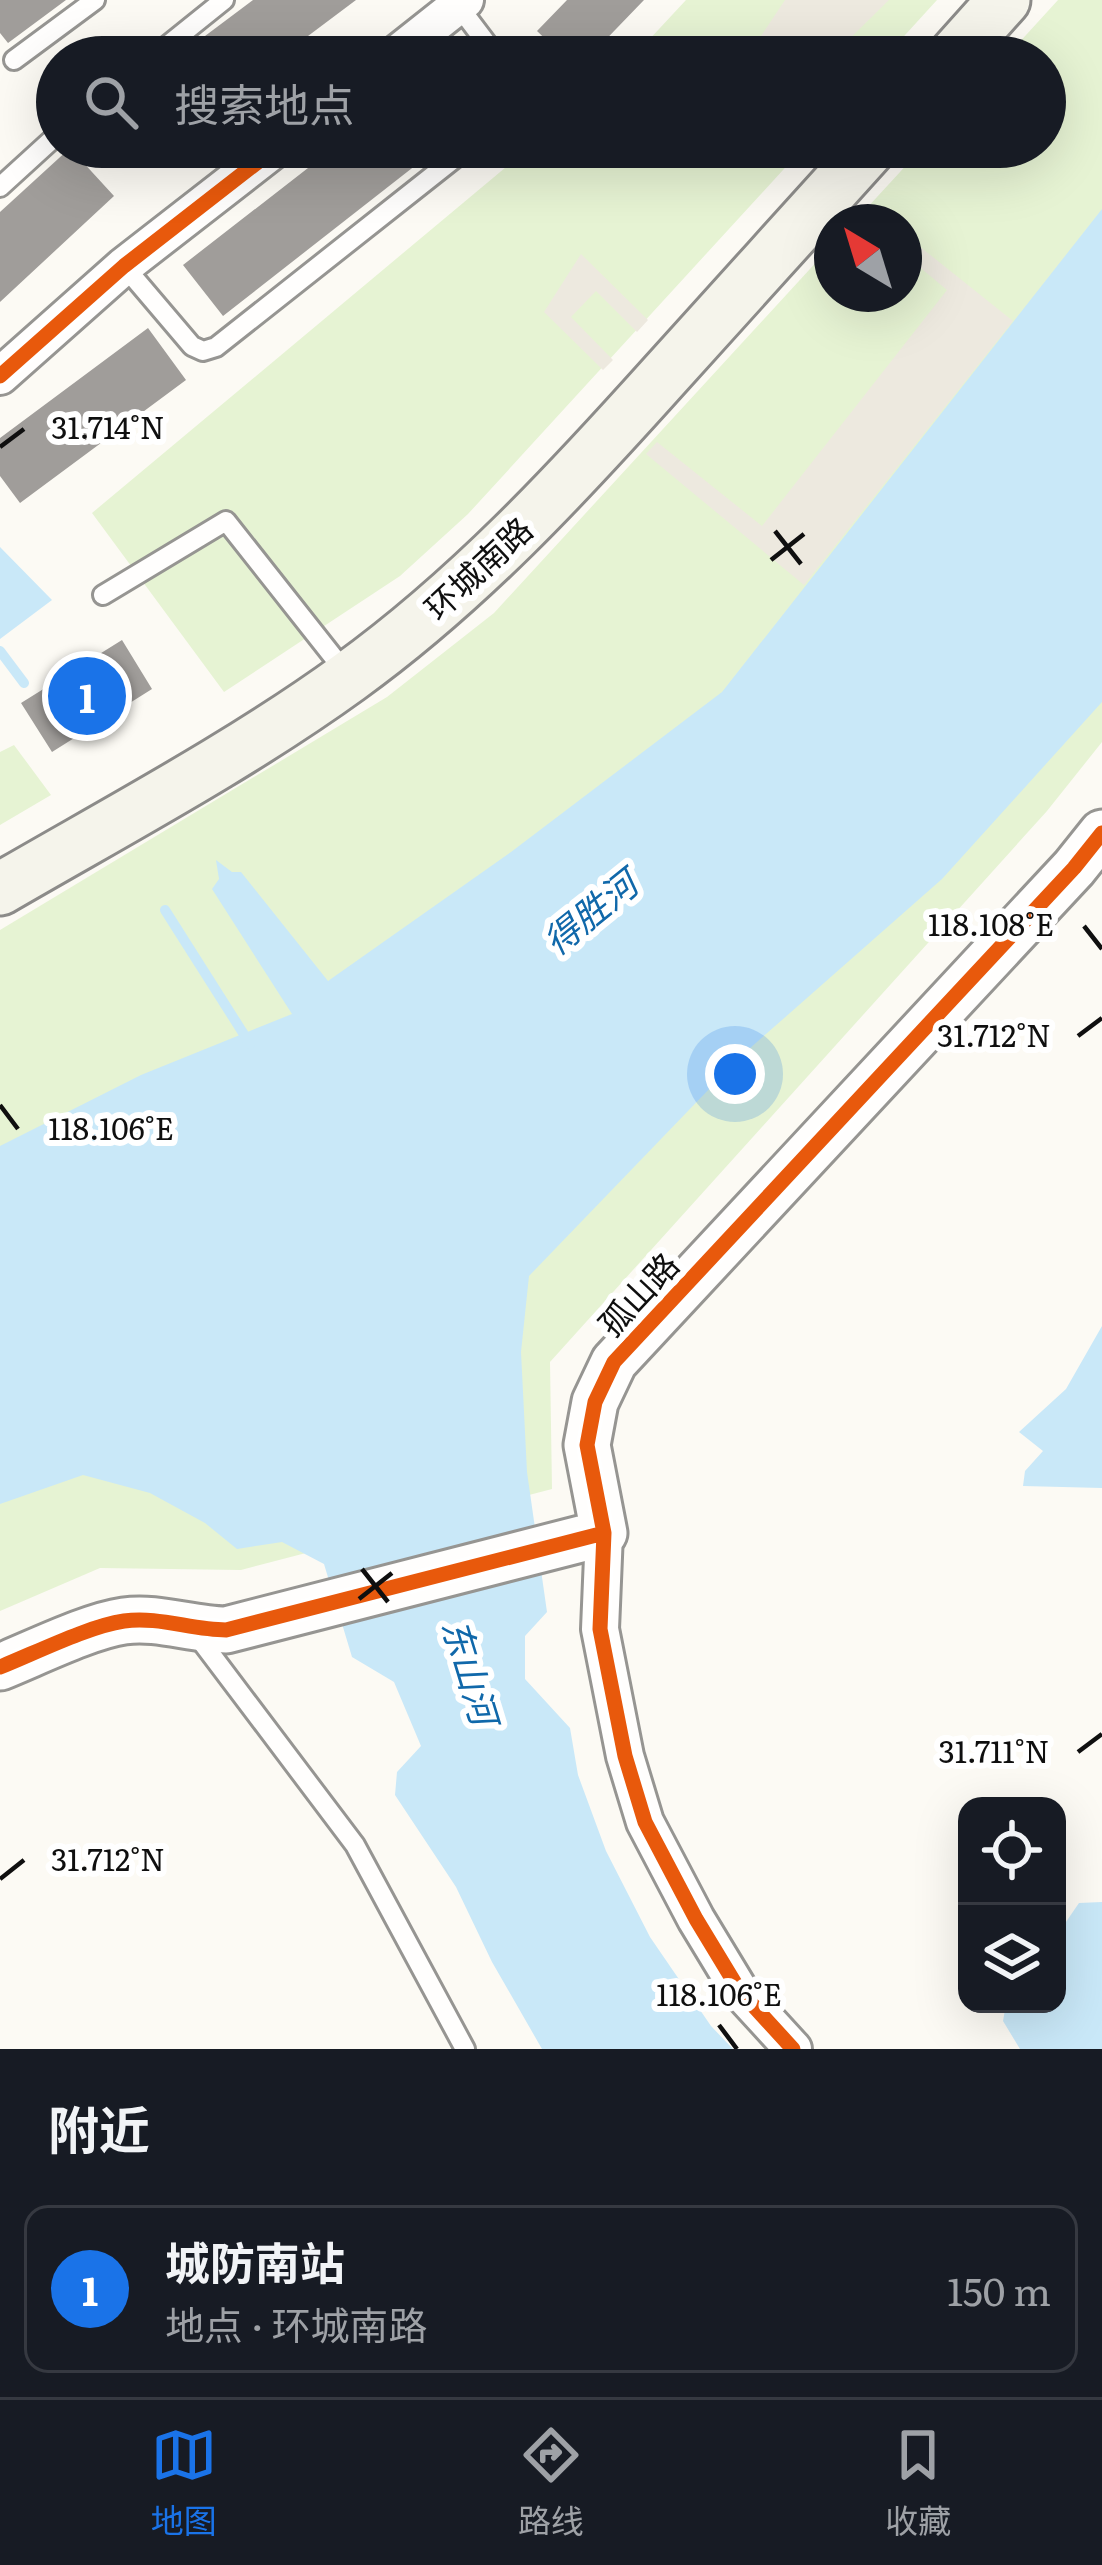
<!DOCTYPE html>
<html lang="zh">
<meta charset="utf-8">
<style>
body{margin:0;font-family:Literata,"Noto Sans SC",serif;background:#242831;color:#f1f3f6}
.controls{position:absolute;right:36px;bottom:36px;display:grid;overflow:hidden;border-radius:24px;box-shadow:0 12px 48px #0002}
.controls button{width:108px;height:108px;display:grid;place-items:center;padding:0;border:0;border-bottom:3px solid #363941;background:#171b24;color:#f1f3f6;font:60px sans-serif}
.compass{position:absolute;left:814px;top:204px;width:108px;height:108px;border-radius:50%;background:#171b24;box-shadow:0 12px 48px #0002;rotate:322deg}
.you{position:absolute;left:735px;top:1074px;width:42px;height:42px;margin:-30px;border:9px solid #fff;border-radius:50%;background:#1a73e8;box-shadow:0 0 0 18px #1a73e833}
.badge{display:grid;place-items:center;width:78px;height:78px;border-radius:50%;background:#1a73e8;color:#fff;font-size:39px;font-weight:700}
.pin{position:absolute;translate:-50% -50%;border:6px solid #fff;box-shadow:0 3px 12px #0006}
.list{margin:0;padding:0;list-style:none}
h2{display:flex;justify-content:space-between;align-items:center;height:156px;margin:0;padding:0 48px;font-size:51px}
h2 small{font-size:39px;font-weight:400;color:#9ea1a6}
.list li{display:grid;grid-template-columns:78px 1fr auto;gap:36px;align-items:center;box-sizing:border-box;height:168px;margin:0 24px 24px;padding:0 24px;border:3px solid #363941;border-radius:24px}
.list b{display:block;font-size:45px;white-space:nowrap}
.list p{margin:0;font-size:39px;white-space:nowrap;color:#9ea1a6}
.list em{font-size:39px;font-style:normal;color:#9ea1a6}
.icon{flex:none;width:66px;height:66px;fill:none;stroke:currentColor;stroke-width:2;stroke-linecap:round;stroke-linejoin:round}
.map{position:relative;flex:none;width:1102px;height:2049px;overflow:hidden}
.search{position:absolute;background:#171b24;box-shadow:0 12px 48px #0002;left:36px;right:36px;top:36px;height:132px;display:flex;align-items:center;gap:30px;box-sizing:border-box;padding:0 42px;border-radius:66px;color:#9ea1a6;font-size:45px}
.sheet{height:348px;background:#171b24}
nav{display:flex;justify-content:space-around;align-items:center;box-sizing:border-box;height:168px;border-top:3px solid #363941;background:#171b24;font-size:33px;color:#9ea1a6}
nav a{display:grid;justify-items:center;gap:6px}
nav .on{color:#1a73e8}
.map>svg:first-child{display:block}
.green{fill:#e6f3d3}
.plaza{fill:#ede9df}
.water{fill:#c9e8f8}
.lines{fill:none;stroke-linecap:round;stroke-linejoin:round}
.stream{stroke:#c9e8f8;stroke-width:10}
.building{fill:#a09d9a}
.service-casing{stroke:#969592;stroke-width:24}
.minor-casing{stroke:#969592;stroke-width:42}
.tertiary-casing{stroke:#969592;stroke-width:51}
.secondary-casing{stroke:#8c8b89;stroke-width:57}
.service{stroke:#fffefd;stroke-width:18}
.minor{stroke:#fffefd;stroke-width:36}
.tertiary{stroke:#fffefd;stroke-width:45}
.secondary{stroke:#f5f4eb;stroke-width:51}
.cycleway-casing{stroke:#fff;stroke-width:22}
.cycleway{stroke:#e8590c;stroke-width:15}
.ticks{fill:none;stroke:#0f0f0f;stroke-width:4.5}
.labels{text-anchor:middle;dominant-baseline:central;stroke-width:12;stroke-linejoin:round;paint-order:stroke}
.street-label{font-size:33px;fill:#0f0f0f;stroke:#fff}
.water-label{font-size:36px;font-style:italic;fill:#1068aa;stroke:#fff}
.ticks-label{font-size:30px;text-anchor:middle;fill:#0f0f0f;stroke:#fff;stroke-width:12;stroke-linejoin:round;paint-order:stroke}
</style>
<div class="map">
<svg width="1102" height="2049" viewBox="0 0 1102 2049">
<rect width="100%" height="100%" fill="#fcfaf4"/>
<path class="green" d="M686 0H937L885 57H633Z
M1058 0H1102V742L1047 811 550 1362 552 1489 241 1570 100 1568 0 1611V930L387 697 494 613 832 245V294H904V222H854L923 147H1045V57H1006Z
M530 147H804L468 514 400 576 224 692 92 513Z
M14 745 51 795 0 825V752Z"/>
<path class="plaza" d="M785 0H889L831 57H755L751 51Z
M904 234 1013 321 804 585 646 454 657 442 762 526 947 290 904 254Z
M581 254 648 320 637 332 596 291 571 317 613 360 603 370 544 312Z"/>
<path class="water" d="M1102 209V702L942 879 740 1057 529 1276 521 1352 527 1472 547 1612 525 1636V1679L570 1728 578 1775 606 1851 650 1937 711 2026 733 2049H542L492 1962 456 1887 395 1795 397 1772 421 1746 394 1682 352 1657 324 1564 282 1542 237 1549 205 1523 150 1493 83 1475 0 1504V1146L141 1075 292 1014 212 889 219 879 216 860 232 872H241L328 981 511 852 722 692Z
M0 547 52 600 0 639Z
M1102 1326V1488L1023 1486 1025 1471 1043 1451 1019 1432 1066 1389Z
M1102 1902V2049H1020L1003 2021 1006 2004H1057V1935L1079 1903Z"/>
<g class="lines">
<path class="stream" d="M0 651 24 683
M165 910 250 1044"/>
</g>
<path class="building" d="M0 0H66L8 43 0 33Z
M253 0H356L280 57H177Z
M567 0H644L589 57H564L537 31Z
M335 147H439L223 316 183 265Z
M70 148 114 196 0 302V212Z
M148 328 186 380 20 503 0 476V438Z
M122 640 152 689 52 752 21 703Z"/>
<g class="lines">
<g class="service-casing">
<path id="service" d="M457 4 497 57
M153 57 224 0
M14 60 95 0
M0 187 57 135
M124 266 192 346 203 351 216 347 469 147
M103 595 226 521 346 673
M195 1633 355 1845 465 2049"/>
</g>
<g class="minor-casing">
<path id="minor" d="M393 57 465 0
M0 376 124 266 277 147
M604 1533 600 1629 625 1756 645 1822 696 1919 739 1990 793 2049"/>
</g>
<g class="tertiary-casing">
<path id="tertiary" d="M0 1667C35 1653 89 1626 124 1621 158 1616 192 1630 226 1630L604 1533 587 1445 595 1402 614 1362 1074 868 1102 833"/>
</g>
<g class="secondary-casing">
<path id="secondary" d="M953 57 1004 0
M0 889C117 821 240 756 349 677 468 591 567 484 664 376 733 300 802 223 871 147"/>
</g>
<use href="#service" class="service"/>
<use href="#minor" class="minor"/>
<use href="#tertiary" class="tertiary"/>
<use href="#secondary" class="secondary"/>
<g class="cycleway-casing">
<path id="cycleway" d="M0 376 124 266 277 147
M0 1667C35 1653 89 1626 124 1621 158 1616 192 1630 226 1630L604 1533
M793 2049 739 1990 696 1919 645 1822 625 1756 600 1629 604 1533 587 1445 595 1402 614 1362 1074 868 1102 833"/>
</g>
<use href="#cycleway" class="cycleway"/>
</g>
<path class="ticks" d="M0 447 24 429M775 531 801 564M771 560 804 534M1084 926 1102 949M1078 1036 1102 1018M0 1105 18 1129M362 1569 388 1602M359 1599 392 1573M1078 1752 1102 1734M0 1879 24 1860M719 2025 737 2049"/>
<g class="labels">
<g class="street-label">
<text transform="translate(477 567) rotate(-43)">环城南路</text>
<text transform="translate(637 1293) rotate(-47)">孤山路</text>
</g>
<g class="water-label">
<text transform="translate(589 911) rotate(-39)">得胜河</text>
<text transform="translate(472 1671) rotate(73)">东山河</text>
</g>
</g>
<g class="ticks-label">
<text x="108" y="439">31.714°N</text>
<text x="991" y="936">118.108°E</text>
<text x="994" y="1047">31.712°N</text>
<text x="111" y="1140">118.106°E</text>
<text x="994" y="1763">31.711°N</text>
<text x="108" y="1871">31.712°N</text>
<text x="719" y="2006">118.106°E</text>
</g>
</svg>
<div class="controls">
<button><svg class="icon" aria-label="locate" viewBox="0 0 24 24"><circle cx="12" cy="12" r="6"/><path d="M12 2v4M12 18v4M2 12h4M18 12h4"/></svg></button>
<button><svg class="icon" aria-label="layers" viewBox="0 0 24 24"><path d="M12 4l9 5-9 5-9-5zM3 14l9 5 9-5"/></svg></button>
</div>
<svg class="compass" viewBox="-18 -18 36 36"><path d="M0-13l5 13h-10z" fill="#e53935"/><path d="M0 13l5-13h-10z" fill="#9ea1a6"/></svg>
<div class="you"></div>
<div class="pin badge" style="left:87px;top:696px">1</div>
<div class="search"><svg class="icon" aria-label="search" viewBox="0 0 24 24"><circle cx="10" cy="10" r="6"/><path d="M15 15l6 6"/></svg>搜索地点</div>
</div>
<section class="sheet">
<h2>附近<small></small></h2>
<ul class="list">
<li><span class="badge">1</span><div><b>城防南站</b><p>地点 · 环城南路</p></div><em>150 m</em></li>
</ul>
</section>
<nav>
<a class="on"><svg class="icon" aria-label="map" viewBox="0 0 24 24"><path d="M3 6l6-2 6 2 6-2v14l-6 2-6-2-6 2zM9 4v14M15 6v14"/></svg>地图</a>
<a><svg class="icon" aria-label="directions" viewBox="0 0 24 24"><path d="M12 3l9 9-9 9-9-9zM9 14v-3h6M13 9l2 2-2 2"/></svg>路线</a>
<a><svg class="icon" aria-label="saved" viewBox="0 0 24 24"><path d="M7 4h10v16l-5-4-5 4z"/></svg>收藏</a>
</nav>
